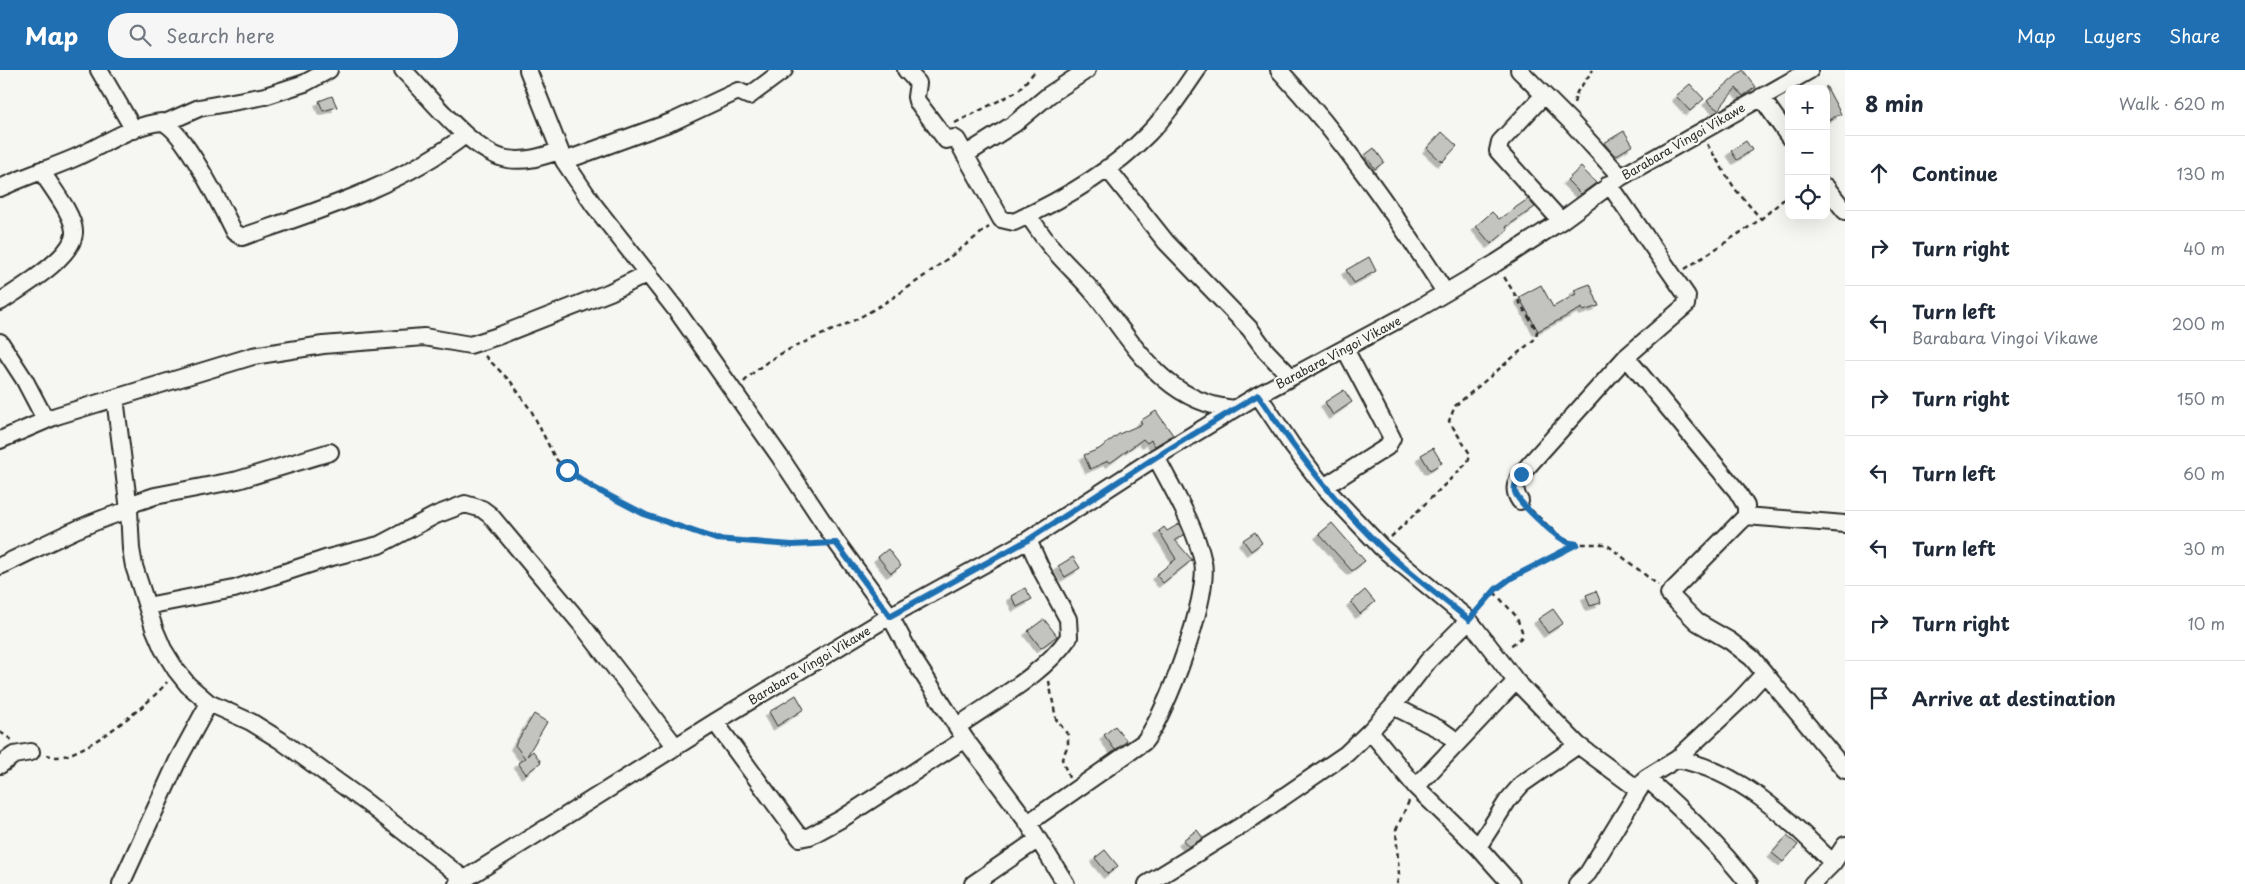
<!DOCTYPE html>
<meta charset="utf-8">
<style>
body{margin:0;font-family:"Playpen Sans",sans-serif;background:#f6f6f7;color:#1f2937}
.controls{position:absolute;right:15px;top:15px;display:grid;overflow:hidden;border-radius:10px;box-shadow:0 5px 20px #0002}
.controls button{width:45px;height:45px;display:grid;place-items:center;padding:0;border:0;border-bottom:1px solid #e0e1e3;background:#fff;color:#1f2937;font:25px sans-serif}
.stop{position:absolute;width:15px;height:15px;margin:-11px;border:4px solid #1f6fb2;border-radius:50%;background:#fff}
.stop.end{background:#1f6fb2;border-color:#fff;box-shadow:0 1px 5px #0008}
.list{margin:0;padding:0;list-style:none}
h2{display:flex;justify-content:space-between;align-items:center;height:65px;margin:0;padding:0 20px;font-size:21px}
h2 small{font-size:16px;font-weight:400;color:#747a83}
.list li{display:grid;grid-template-columns:32px 1fr auto;gap:15px;align-items:center;box-sizing:border-box;height:75px;padding:0 20px;border-top:1px solid #e0e1e3}
.list b{display:block;font-size:19px;white-space:nowrap}
.list p{margin:0;font-size:16px;white-space:nowrap;color:#747a83}
.list em{font-size:16px;font-style:normal;color:#747a83}
.icon{flex:none;width:28px;height:28px;fill:none;stroke:currentColor;stroke-width:2;stroke-linecap:round;stroke-linejoin:round}
.map{position:relative;flex:none;width:1845px;height:814px;overflow:hidden}
header{display:flex;align-items:center;gap:30px;box-sizing:border-box;height:70px;padding:0 25px;background:#1f6fb2;color:#fff}
header strong{font-size:24px}
nav{display:flex;gap:28px;margin-inline-start:auto;font-size:18px}
.search{width:350px;height:45px;background:#f6f6f7;display:flex;align-items:center;gap:12px;box-sizing:border-box;padding:0 18px;border-radius:20px;color:#747a83;font-size:19px}
main{display:flex}
aside{flex:1;background:#fff}
.map>svg:first-child{display:block}
.building{fill:#c3c3c0;stroke:#2b2b2b;filter:url(#shadow)}
.lines{fill:none;stroke-linecap:round;stroke-linejoin:round}
.street-casing{stroke:#2b2b2b;stroke-width:20}
.path{stroke:#2b2b2b;stroke-width:2.5;stroke-dasharray:5 4;stroke-linecap:butt}
.street{stroke:#f6f6f2;stroke-width:16}
.route{stroke:#1f6fb2;stroke-width:6}
.labels{text-anchor:middle;dominant-baseline:central;stroke-width:4.5;stroke-linejoin:round;paint-order:stroke}
.street-label{font-size:12px;fill:#2b2b2b;stroke:#f6f6f2}
</style>
<header>
<strong>Map</strong>
<div class="search"><svg class="icon" aria-label="search" viewBox="0 0 24 24"><circle cx="10" cy="10" r="6"/><path d="M15 15l6 6"/></svg>Search here</div>
<nav><a>Map</a><a>Layers</a><a>Share</a></nav>
</header>
<main>
<div class="map">
<svg width="1845" height="814" viewBox="0 0 1845 814">
<defs>
<filter id="shadow"><feDropShadow dx="-4.5" dy="4.5" stdDeviation="0" flood-color="#0004"/></filter>
</defs>
<rect width="100%" height="100%" fill="#f6f6f2"/>
<filter id="ink" filterUnits="userSpaceOnUse"><feTurbulence type="fractalNoise" baseFrequency=".02" numOctaves="2"/><feDisplacementMap in="SourceGraphic" scale="10" xChannelSelector="R" yChannelSelector="G"/><feConvolveMatrix kernelMatrix="1 2 1 2 8 2 1 2 1" color-interpolation-filters="sRGB"/></filter>
<g filter="url(#ink)">
<path class="building" d="M1743 0 1756 17 1743 26 1736 18 1718 40 1707 31Z
M1690 14 1704 29 1690 41 1676 26Z
M1826 16 1841 44 1826 51Z
M332 26 337 37 323 41 319 31Z
M1624 61 1633 75 1615 86 1604 73Z
M1442 62 1457 76 1442 92 1427 78Z
M1746 71 1752 80 1737 90 1731 81Z
M1374 78 1384 92 1375 99 1365 85Z
M1581 97 1596 113 1581 124 1567 110Z
M1528 129 1535 137 1506 157 1508 160 1491 174 1476 156 1492 142 1499 149Z
M1369 187 1376 201 1354 213 1346 200Z
M1590 214 1599 236 1583 241 1582 238 1538 261 1519 227 1541 215 1553 237 1576 224 1574 220Z
M1344 320 1352 332 1333 345 1325 332Z
M1156 341 1173 365 1155 376 1151 370 1147 373 1143 369 1110 393 1108 391 1090 399 1084 385 1099 379 1119 364 1142 354 1140 351Z
M1433 378 1442 393 1430 400 1421 385Z
M1332 453 1365 491 1352 501 1319 464Z
M1179 454 1184 465 1175 470 1192 490 1163 513 1156 505 1176 489 1159 461 1164 457 1167 461Z
M1255 462 1262 473 1251 481 1243 470Z
M888 479 901 496 891 503 878 487Z
M1073 487 1080 498 1065 507 1058 496Z
M1025 518 1032 529 1017 537 1011 526Z
M1365 520 1375 532 1360 544 1351 532Z
M1596 521 1601 533 1590 536 1586 525Z
M1553 539 1563 553 1548 563 1538 549Z
M1044 549 1057 566 1041 578 1028 561Z
M796 625 804 639 777 656 769 642Z
M534 644 547 652 527 686 533 681 541 692 526 704 518 693 525 688 515 675Z
M1115 656 1127 671 1115 680 1104 665Z
M1197 760 1203 768 1189 777 1183 770Z
M1787 766 1798 775 1783 792 1772 783Z
M1105 780 1118 796 1108 804 1095 788Z"/>
<g class="lines">
<g class="street-casing">
<path id="street" d="M99 0 134 60
M403 0C428 25 472 83 507 89 526 92 541 87 559 81
M528 0 564 91 593 134 677 241 780 387 837 473 890 546 912 587 965 669 1028 753 1066 814
M906 0 918 13 916 27 917 31 946 70 954 68 957 70 1001 149 1014 152C1062 130 1111 102 1148 64 1167 45 1182 22 1197 0
M1279 0C1342 68 1395 144 1445 222
M1519 0 1571 52 1621 107
M1543 26 1500 72 1498 81 1561 151
M1761 27 1789 67
M165 53 199 38 265 26 305 13 329 0
M965 85 1014 54 1049 25 1087 0
M564 91 674 51 738 21 749 26 784 0
M1107 98 1166 172 1250 259 1266 281 1291 307
M1826 117 1845 141
M0 118C24 107 48 99 72 89 99 78 132 54 162 52 183 59 223 140 234 162L242 167C317 141 402 115 465 65
M1028 145C1036 156 1044 169 1053 179 1067 196 1084 210 1097 227 1135 276 1165 333 1235 339
M0 232C19 219 76 186 74 161 73 143 50 116 41 100
M0 272 24 309 45 349
M1626 287 1737 421 1746 436V446L1669 524 1697 552 1730 571 1752 588 1845 700
M1258 325 1291 374 1324 417 1381 477 1469 550 1516 611 1578 675 1639 720
M115 328 129 440 131 479 134 496 154 558 163 579 176 600 188 615 209 633 251 652 280 670 367 733 464 809
M0 370 56 346 253 286 323 275 424 267 470 275 498 266 610 222 649 203
M1324 417 1387 377 1392 368 1345 279
M1520 431C1513 421 1515 414 1521 404L1626 287 1686 235 1687 226 1609 114
M128 435 155 426 238 410 330 382
M1746 446 1845 454
M0 496C43 476 84 453 129 440
M147 536 234 519 328 488 379 475 436 445 465 434 482 439 490 445 582 555 676 677
M1393 636 1441 660 1458 672
M715 652 800 768 810 766 843 748 965 669
M958 656C995 630 1043 605 1069 567L1068 549 1042 501 1028 470
M1370 661 1416 717 1478 777 1511 814
M1677 689C1742 702 1787 748 1833 793
M0 695 14 685 31 682
M1646 708C1684 741 1718 775 1749 814
M1416 717 1516 611
M1028 753 1144 672C1166 645 1210 526 1203 492 1195 455 1173 420 1156 387
M1478 777 1508 730 1522 714 1578 675
M121 814 178 690 209 633
M457 814 715 652 890 546 1028 470 1156 387 1258 325 1416 240 1496 193 1561 151 1621 107 1810 0
M973 814 1037 770
M1147 814 1241 756 1346 684 1370 661 1393 636 1428 591 1469 550
M1577 814 1588 803 1646 708 1677 689 1739 631 1764 604
M1812 814 1833 793 1845 775"/>
</g>
<path class="path" d="M1574 33 1577 22 1593 0
M955 53 1018 21 1036 0
M1707 74 1735 119 1761 149
M1685 199 1761 149 1789 125
M485 286 511 312 532 342 555 388 567 400 593 418 646 445 716 469 792 475 819 473
M744 312C774 278 825 267 864 245 909 220 948 188 989 157
M1531 440 1562 469 1577 474H1606L1658 515
M1391 467 1468 392 1470 384 1449 351 1455 336 1536 268 1537 261 1503 205
M1494 522 1516 546 1522 561 1521 568 1509 577
M1478 540 1496 519 1511 508 1577 474
M1049 611 1056 649 1068 665V675L1062 689 1069 708
M0 662 12 670
M46 685C49 685 54 687 57 687 83 687 152 632 167 612
M1397 814 1399 805 1396 760 1409 731"/>
<use href="#street" class="street"/>
</g>
</g>
<g class="lines" filter="url(#ink)">
<path class="route" d="M567 400 594 418 646 445 716 469 792 475 836 473 890 546 1028 470 1156 387 1258 325C1295 379 1333 431 1381 477 1408 503 1440 526 1469 550L1496 519 1511 508 1577 474C1571 473 1567 473 1562 469 1552 463 1518 433 1515 422 1513 416 1518 409 1521 404"/>
</g>
<g class="labels">
<g class="street-label">
<text transform="translate(1683 71) rotate(-30)">Barabara Vingoi Vikawe</text>
<text transform="translate(1338 282) rotate(-28)">Barabara Vingoi Vikawe</text>
<text transform="translate(809 595) rotate(-31)">Barabara Vingoi Vikawe</text>
</g>
</g>
</svg>
<div class="controls">
<button>+</button>
<button>−</button>
<button><svg class="icon" aria-label="locate" viewBox="0 0 24 24"><circle cx="12" cy="12" r="6"/><path d="M12 2v4M12 18v4M2 12h4M18 12h4"/></svg></button>
</div>
<div class="stop" style="left:567px;top:400px"></div>
<div class="stop end" style="left:1521px;top:404px"></div>
</div>
<aside>
<h2>8 min<small>Walk · 620 m</small></h2>
<ul class="list">
<li><svg class="icon" aria-label="ahead" viewBox="0 0 24 24"><path d="M12 20V5M6 11l6-6 6 6"/></svg><div><b>Continue</b></div><em>130 m</em></li>
<li><svg class="icon" aria-label="right" viewBox="0 0 24 24"><path d="M7 20v-9h11M14 6l5 5-5 5"/></svg><div><b>Turn right</b></div><em>40 m</em></li>
<li><svg class="icon" aria-label="left" viewBox="0 0 24 24"><path d="M17 20v-9H6M10 6l-5 5 5 5"/></svg><div><b>Turn left</b><p>Barabara Vingoi Vikawe</p></div><em>200 m</em></li>
<li><svg class="icon" aria-label="right" viewBox="0 0 24 24"><path d="M7 20v-9h11M14 6l5 5-5 5"/></svg><div><b>Turn right</b></div><em>150 m</em></li>
<li><svg class="icon" aria-label="left" viewBox="0 0 24 24"><path d="M17 20v-9H6M10 6l-5 5 5 5"/></svg><div><b>Turn left</b></div><em>60 m</em></li>
<li><svg class="icon" aria-label="left" viewBox="0 0 24 24"><path d="M17 20v-9H6M10 6l-5 5 5 5"/></svg><div><b>Turn left</b></div><em>30 m</em></li>
<li><svg class="icon" aria-label="right" viewBox="0 0 24 24"><path d="M7 20v-9h11M14 6l5 5-5 5"/></svg><div><b>Turn right</b></div><em>10 m</em></li>
<li><svg class="icon" aria-label="arrive" viewBox="0 0 24 24"><path d="M6 21V4h12l-3 4 3 4H6"/></svg><div><b>Arrive at destination</b></div></li>
</ul>
</aside>
</main>
